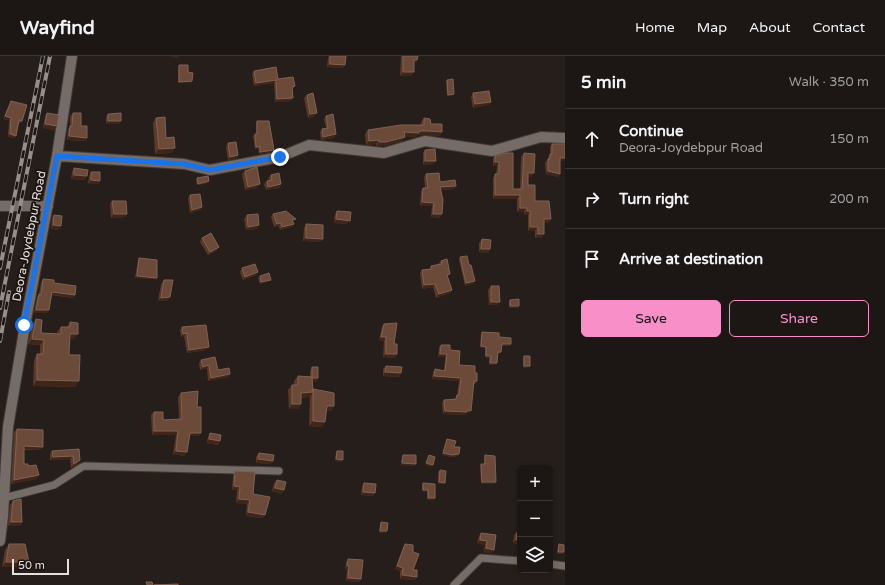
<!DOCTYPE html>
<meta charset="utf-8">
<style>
body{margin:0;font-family:"Varela Round",sans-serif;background:#292322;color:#f1f3f6}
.controls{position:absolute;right:12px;bottom:12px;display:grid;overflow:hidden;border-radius:6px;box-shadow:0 2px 6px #0003}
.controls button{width:36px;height:36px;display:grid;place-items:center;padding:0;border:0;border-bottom:1px solid #3a3534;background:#1c1614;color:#f1f3f6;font:20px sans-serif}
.scale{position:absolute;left:12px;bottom:10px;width:57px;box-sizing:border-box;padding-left:4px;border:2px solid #e5dfdd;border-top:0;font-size:11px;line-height:14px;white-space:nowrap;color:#e5dfdd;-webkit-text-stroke:3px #1c1511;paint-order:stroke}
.stop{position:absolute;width:12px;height:12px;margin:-9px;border:3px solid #1a73e8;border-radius:50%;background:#fff}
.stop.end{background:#1a73e8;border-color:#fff;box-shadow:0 1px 4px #0008}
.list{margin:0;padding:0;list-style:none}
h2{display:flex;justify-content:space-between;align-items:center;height:52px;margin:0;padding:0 16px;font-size:17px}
h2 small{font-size:13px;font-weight:400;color:#a09fa0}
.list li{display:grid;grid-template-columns:26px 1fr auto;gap:12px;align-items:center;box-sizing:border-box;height:60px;padding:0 16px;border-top:1px solid #3a3534}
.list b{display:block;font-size:15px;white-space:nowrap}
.list p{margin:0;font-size:13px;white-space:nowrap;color:#a09fa0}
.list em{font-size:13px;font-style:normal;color:#a09fa0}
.actions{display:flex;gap:8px;padding:12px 16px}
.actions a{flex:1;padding:9px 0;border:1px solid #f98fc9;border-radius:6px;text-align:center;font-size:14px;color:#f98fc9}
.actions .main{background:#f98fc9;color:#111}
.icon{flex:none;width:22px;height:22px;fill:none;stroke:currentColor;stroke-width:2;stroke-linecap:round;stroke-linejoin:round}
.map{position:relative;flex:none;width:565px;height:529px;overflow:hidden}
header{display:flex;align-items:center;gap:24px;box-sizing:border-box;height:56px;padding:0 20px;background:#1c1614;border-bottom:1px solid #3a3534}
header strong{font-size:19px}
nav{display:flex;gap:22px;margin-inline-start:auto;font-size:14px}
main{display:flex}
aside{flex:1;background:#1c1614}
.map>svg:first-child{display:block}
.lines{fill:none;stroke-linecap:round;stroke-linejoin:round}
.street-casing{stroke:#423c39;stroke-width:9}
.secondary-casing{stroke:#423c39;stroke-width:12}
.street{stroke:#766c67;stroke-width:7}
.secondary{stroke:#766c67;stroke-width:10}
.rail-casing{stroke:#968f8c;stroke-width:4}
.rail{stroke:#1c1511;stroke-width:2.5;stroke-dasharray:8;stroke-linecap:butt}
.wall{fill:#5c3927}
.shaded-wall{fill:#402619}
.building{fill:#6b4a3a;stroke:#7e6254}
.route{stroke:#1a73e8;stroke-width:5}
.labels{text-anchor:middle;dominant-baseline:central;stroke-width:4;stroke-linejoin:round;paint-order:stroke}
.street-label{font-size:12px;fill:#e5dfdd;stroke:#1c1511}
</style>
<header>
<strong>Wayfind</strong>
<nav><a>Home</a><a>Map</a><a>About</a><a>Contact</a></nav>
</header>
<main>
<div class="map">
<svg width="565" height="529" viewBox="0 0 565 529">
<rect width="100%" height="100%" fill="#261e1a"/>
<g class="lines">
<g class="street-casing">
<path id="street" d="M4 442 54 429 82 411 85 410 279 415
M550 508 565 510
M454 529 481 502 520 505"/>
</g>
<g class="secondary-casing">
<path id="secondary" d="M57 100 184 108 210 114 280 101 309 89 384 97 425 85 492 95 541 81 565 82
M0 150H48
M0 485 3 460 8 371 25 269 57 100 72 0"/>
</g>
<use href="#street" class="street"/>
<use href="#secondary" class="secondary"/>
<g class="rail-casing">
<path id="rail" d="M0 212 43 0
M0 252 50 0
M0 285 9 236"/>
</g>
<use href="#rail" class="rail"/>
</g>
<path class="wall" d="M329 0H346L343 12 327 11 328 2Z
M401 0H418L417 4 415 7H414L411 20H400Z
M179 9 188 16 192 25 191 27H178V11Z
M254 15 278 23 295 30 292 33 293 42 291 45 275 46 274 27 254 30 252 18Z
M447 24 453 40H447L446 25Z
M473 37 491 46 488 49 473 52 471 41Z
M307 39 314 61 308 62 304 42Z
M11 45 22 65 20 67H19L16 80 14 82 8 81 9 64 3 63 10 48Z
M47 57 57 70 54 74 43 72 45 60Z
M73 57 87 82 85 85 67 84 68 73 70 71V60Z
M108 58 119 68H106V61Z
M326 60 336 78 334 82 321 84 320 76 322 73 326 72 324 63Z
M156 62 166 82 175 92 171 97 155 98 153 67Z
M424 62 442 76 439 80 426 79H417L416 81 405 80 402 85 383 90H376V88L366 89 365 78 368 74 421 69V66Z
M257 65 274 94 273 96 259 98 258 92 255 93 253 80 255 78H256V67Z
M228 87 238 99 236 103 228 104 226 91Z
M552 88 563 105H560V118L558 121 546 118 545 107 548 103V101L550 98V91Z
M425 94 433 108 423 109V97Z
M501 97 513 133H520L521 101 524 97 534 117 531 121H528V129L535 145 551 163 549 167H544V178L541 182H535V175H528V159H524V156H517V143H493V122L495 118H496L497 110H493V103L495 99H499Z
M74 112 85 124 71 123 72 116Z
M245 115 257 132 245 134 242 118Z
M91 116 100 125 97 128H88L89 120Z
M426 118 440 126 456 130 453 133 441 134 440 162 431 161 432 150H420L421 135 423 132H425L424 122Z
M271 119 281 128 279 132 266 134 264 128 267 125 269 124 268 122Z
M197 122 209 125 208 127 197 129 196 124Z
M190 139 202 151 200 154 190 157 188 142Z
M112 145 127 158 125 161 111 162 110 148Z
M337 155 347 168 334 167 335 158Z
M273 158 294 166H293L294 168 291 171 280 174 279 170 274 171 271 161Z
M54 159 59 174 51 173 52 162Z
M247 159 257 173 246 174 244 163Z
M306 168 323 183 320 186 303 185 304 172Z
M202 182 219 191 216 195 208 199 200 186Z
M482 183 490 193 488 197 479 196V187Z
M460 201 469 209 474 227 465 230 459 204Z
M139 202 157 222 156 223 135 222 138 204Z
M441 205 452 234 450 237 436 242 433 231 422 233 420 217 422 214 429 213 431 210 438 208Z
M242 212 256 219 243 224 240 216Z
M260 220 271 224 269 225 260 228 258 222Z
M43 223 54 227 75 239 73 242 51 239 49 254 47 257H34L37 241 39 238 41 226Z
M164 224 170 241 167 245H158L161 228Z
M491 230 497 249H489L488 234Z
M510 244 519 250 518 252H509V246Z
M36 263 41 277 57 278V276L61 271H67L70 266 74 283H69V299L79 325 75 331 33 330 34 304 37 298H40V289L28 288 32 269Z
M384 268 394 288 397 298 395 302 383 301 384 285 379 284 382 271Z
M182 271 206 294 187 297 184 280 181 281 180 274Z
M482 276 499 281 511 288 510 290H502L501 296 500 297H498L497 307 496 309H489V302L485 301V292H480L481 278Z
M441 289 450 294 459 309 475 317 477 325 475 328H474L469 357H466L465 359 443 358 442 347 444 344 455 343 457 339 459 325 432 323 433 316 435 313 444 315 445 301H438L439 291Z
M524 300 530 310 529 311 523 312V302Z
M201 304 218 314 228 321 208 325 207 312 200 314 199 307Z
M386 310 401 317 399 321 383 320V313Z
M312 311 318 322 316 326H313V334L334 350 331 355H326L325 366 322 371 309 370 310 341 301 342V348L298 353H289L288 334 292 329H294V325L298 320 310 321V315Z
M181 337 197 351 201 377 198 380H190L187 396 184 400 173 398 176 379H152L151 359 154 356 163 364 179 363 178 341Z
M17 373 41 394H24V408L28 410 37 423 11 428 14 376Z
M210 377 220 385 218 389 207 387 208 381Z
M447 383 454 391 458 400 451 401 442 399 446 385Z
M79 393 80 404 78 408 71 412 70 403 50 404V398L52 395Z
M337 395 341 406 335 405 336 396Z
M259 397 271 408 256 407V401Z
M403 399 414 410 401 409 402 400Z
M485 399 496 426 494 428H481L480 409 481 408H484V401Z
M440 414 445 427 444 428H438V416Z
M235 415 253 438 263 462 246 460 247 448 236 447 237 434H232L233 419Z
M277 424 284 434 281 438 272 435 274 427Z
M364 427 373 440 361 439 362 430Z
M423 427 435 442 433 444H427V436L422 435V429Z
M13 445 22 466 20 470H8L10 449Z
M381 466 386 477H379L380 468Z
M517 476 520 488 513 487 514 479Z
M481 477 496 479 491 497 484 496 485 489 477 487 479 480Z
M9 488 29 506 26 511H2L5 494Z
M405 488 413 496V514L417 521 414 524 400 523V515L395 513 403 492Z
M559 488 564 496 563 498H557L558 490Z
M348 503 361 523 359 526 346 525 347 514 345 513 346 506Z"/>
<path class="shaded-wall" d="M171 0H179L178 2 170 1Z
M414 4H417L415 7H411Z
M330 8 345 9 343 12 327 11Z
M403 16H414L411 20H400Z
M276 24 274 27 254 30 256 27Z
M192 25 191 27H178L179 26Z
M454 38 453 40H447L448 39Z
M293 42 291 45 275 46 277 43Z
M491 46 488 49 473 52 475 48Z
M317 57 314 61 308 62 310 58Z
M5 60 11 62 9 64 3 63Z
M108 65H121L119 68H106Z
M45 68 57 70 54 74 43 72Z
M428 75 442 76 439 80 426 79H417L416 81 401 80 404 76Z
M10 78 16 80 14 82 8 81Z
M336 78 334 82 321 84 323 81Z
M69 80 87 82 85 85 67 84Z
M405 81 402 85 383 90H376L379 86Z
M379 84 376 88 366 89 369 85Z
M175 92 171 97 155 98 159 93Z
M274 94 273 96 259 98 260 96Z
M238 99 236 103 228 104 230 101Z
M560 102H565L563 105H558Z
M425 105H436L433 108 423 109Z
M495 106H499L497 110H493Z
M548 115 560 118 558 121 546 118Z
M528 117H534L531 121H526Z
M74 119 87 120 85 124 71 123Z
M91 124 100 125 97 128H88Z
M209 125 208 127 197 129 198 128Z
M260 128 257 132 245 134 248 131Z
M281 128 279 132 266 134 268 131Z
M456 130 453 133 438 135 440 131Z
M495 139H520L517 143H493Z
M422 146 434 147 432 150H420Z
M202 151 200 154 190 157 192 154Z
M520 152H527L524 156H517Z
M527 155H530L528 159H524Z
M114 158H127L125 161 111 162Z
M433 158H442L440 162 431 161Z
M336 163 350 165 347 168 334 167Z
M544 163H551L549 167H542Z
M281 167 279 170 274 171 277 168Z
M294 168 291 171 280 174 282 171Z
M53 169 61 170 59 174 51 173Z
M259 169 257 173 246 174 248 171Z
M530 171H538L535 175H528Z
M538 178H544L541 182H535Z
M306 182 323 183 320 186 303 185Z
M219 191 216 195 208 199 210 196Z
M481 193H490L488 197 479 196Z
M258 216 256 219 243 224 245 221Z
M137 220 157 222 156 223 135 222Z
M271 224 269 225 260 228 261 226Z
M475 225 474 227 465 230 466 227Z
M435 228 433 231 422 233 424 229Z
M452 234 450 237 436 242 439 238Z
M52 236 75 239 73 242 50 238Z
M170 241 167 245H158L161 242Z
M491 246H500L497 249H489Z
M510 250H519L518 252H509Z
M36 254H49L47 257H34Z
M187 277 184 280 181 281 183 278Z
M70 278H78L74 283H66Z
M381 281H386L384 285 379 284Z
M32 283 44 284 40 289 28 288Z
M502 288H511L510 290H501Z
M481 290 486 291 485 292H480Z
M209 291 206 294 187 297 189 294Z
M386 298H397L395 302 383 301Z
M440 298H447L445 301H438Z
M486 300H491L489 302 485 301Z
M490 307H497L496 309H489Z
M209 309 207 312 200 314 203 311Z
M524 310H530L529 311 523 312Z
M385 316 401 317 399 321 383 320Z
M230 318 228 321 208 325 211 322Z
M434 320 461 322 459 325 432 323Z
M312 322H318L316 326H309Z
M37 324 79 325 75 331 33 330Z
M313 336 310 341 297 342 301 337Z
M292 348H301L298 353H289Z
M327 350H334L331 355H323Z
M467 354 471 355 469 357H466L465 359 443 358 445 355Z
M313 365 325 366 322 371 309 370Z
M154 375H178L176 379H152Z
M190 377H201L198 380H188Z
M209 383 220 385 218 389 207 387Z
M24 390 43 391 41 394 22 393Z
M176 395 187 396 184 400 173 398Z
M443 397 459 398 458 400 451 401 442 399Z
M73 400 70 403 50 404 53 401Z
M258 403 273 405 271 408 256 407Z
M336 403 343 404 341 406 335 405Z
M80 404 78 408 71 412 74 408Z
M402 407 416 408 414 410 401 409Z
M426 407 433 409 431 411 425 409Z
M39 419 37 423 11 428 14 424Z
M439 426 445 427 444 428H438Z
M482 426H496L494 428H481Z
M234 430 240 431 237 434H232Z
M275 432 284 434 281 438 272 435Z
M423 434H428L427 436 422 435Z
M363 436 375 437 373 440 361 439Z
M428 442H435L433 444H427Z
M239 443 250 444 247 448 236 447Z
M248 456 265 459 263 462 246 460Z
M11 466H22L20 470H8Z
M380 475H387L386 477H379Z
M480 484 487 485 485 489 477 487Z
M516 484H520V488L513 487Z
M486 492 494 494 491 497 484 496Z
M558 496H564L563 498H557Z
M6 506H29L26 511H2Z
M347 510H349L347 514 345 513Z
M397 510 403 512 400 515 395 513Z
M402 519 417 521 414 524 400 523Z
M348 522 361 523 359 526 346 525Z"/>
<path class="building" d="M330 0H346L345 9 330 8Z
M403 0H418L417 4H414V16H403Z
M179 9H188V16L193 17 192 25 179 26Z
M276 11 278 23 293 21 295 30 292 31 293 42 277 43 276 24 256 27 254 15Z
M453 23 454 38 448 39 447 24Z
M489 35 491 46 475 48 473 37Z
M313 37 317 57 310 58 307 39Z
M11 45 27 49 22 65 19 64 16 80 10 78 11 62 5 60Z
M47 57 59 59 57 70 45 68Z
M73 57H81V70H87V82L69 80 70 70H72Z
M121 57V65H108V58Z
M333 58 336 78 323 81 322 73 328 72 326 60Z
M165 61 166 82 174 81 175 92 159 93 156 62Z
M424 62 430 63 431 68H442V76L428 75H419V77L404 76 405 81 386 86H379V84L369 85 368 74 401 69H424Z
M257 65H269L274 94 260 96V90L256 91 255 78H257Z
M236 86 238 99 230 101 228 87Z
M552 88H565V102H560V118L548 115V103H550V98H552Z
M435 93 436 105H425V94Z
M501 97H513V133H522L524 97 535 98 534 117H528V129H535V145H549L551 163H544V178H538V171H530V155H527V152H520V139H495V118H499V106H495V99H501Z
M257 111 260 128 248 131 245 115Z
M74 112 88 114 87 120 74 119Z
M91 116H100V125L91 124Z
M279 117 281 128 268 131 267 125 272 124 271 119Z
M439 117 440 126 455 124 456 130 440 131 443 144 442 158H433L434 147 422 146 423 132H428L426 118Z
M208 120 209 125 198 128 197 122Z
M200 138 202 151 192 154 190 139Z
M112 145H126L127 158H114Z
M286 155 296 163 292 164 294 168 282 171 281 167 277 168 273 158Z
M337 155 351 156 350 165 336 163Z
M258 158 259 169 248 171 247 159Z
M54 159 62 160 61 170 53 169Z
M306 168 323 169V183L306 182Z
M211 177 219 191 210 196 202 182Z
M482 183 491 184 490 193H481Z
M467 200 469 209H471L475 225 466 227 460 201Z
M139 202 157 204V222L137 220Z
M447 203 450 218 447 219 452 234 439 238 435 228 424 229 422 214 432 213 431 210 442 208 441 205Z
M255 208 258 216 245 221 242 212Z
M269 217 271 224 261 226 260 220Z
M43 223 54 224V227L76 230 75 239 52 236 49 254H36L39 238 41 239Z
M164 224H173L170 241 161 242Z
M491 230H499L500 246H491Z
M519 243V250H510V244Z
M36 263 42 264 41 277 61 278V271H70V266L78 267V278H70L69 299H80L79 325 37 324V298H43L44 284 32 283Z
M397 267 394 288H397V298H386V281H381L384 268Z
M206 269 209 291 189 294 187 277 183 278 182 271Z
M482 276 499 277V281L511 282V288H502L501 296H498L497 307H490L491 300H486V291L481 290Z
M441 289H450V294L460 295 459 309 475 310V317H477V325H474L471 355 467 354V356L445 355 444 344 456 343 457 339H459L461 322 434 320 435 313 445 315 447 298H440Z
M524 300H530V310H524Z
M215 301 218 314 229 312 230 318 211 322 209 309 203 311 201 304Z
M386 310 402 311 401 317 385 316Z
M312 311H318V322H312Z
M298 320 312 321 313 336 301 337V348H292V329H298Z
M313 333 334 337V350H327L325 366 313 365Z
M198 335 197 351H201V377H190L187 396 176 395 178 375H154V356H163V364L182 363 181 337Z
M17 373 43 374V391L24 390V408H28V410L36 409 39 419 14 424Z
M210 377 221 379 220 385 209 383Z
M447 383 456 385 454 391H460L459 398 452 399 443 397Z
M79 393 80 404 74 408 73 400 53 401 52 395Z
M337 395H343V404L336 403Z
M259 397 274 399 273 405 258 403Z
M403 399H416V408L402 407Z
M429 399 435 401 433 409 426 407Z
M485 399 495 400 496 426H482L481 408H485Z
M440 414 446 415 445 427 439 426Z
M235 415 255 416 253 438 270 441 265 459 248 456 250 444 239 443 240 431 234 430Z
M277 424 286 426 284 434 275 432Z
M364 427 376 428 375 437 363 436Z
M423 427 435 428V442H428V434H423Z
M21 443 22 466H11L13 445Z
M381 466 388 467 387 475H380Z
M517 476H520V484H516Z
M481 477 496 479 494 494 486 492 487 485 480 484Z
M9 488H25L29 506H6Z
M405 488 413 489V496L419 498 413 514H417V521L402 519 403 512 397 510Z
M559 488 564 489V496H558Z
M348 503 363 504 361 523 348 522 349 510H347Z
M146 526H152L153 529H147Z
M178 528V529H154Z"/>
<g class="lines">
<path class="route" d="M24 269 57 100 184 108 210 114 280 101"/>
</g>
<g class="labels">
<g class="street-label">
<text transform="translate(29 180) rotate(-79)">Deora-Joydebpur Road</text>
</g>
</g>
</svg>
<div class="controls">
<button>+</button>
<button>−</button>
<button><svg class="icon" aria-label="layers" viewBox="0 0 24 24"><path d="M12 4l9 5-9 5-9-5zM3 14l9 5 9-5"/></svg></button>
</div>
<div class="scale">50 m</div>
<div class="stop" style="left:24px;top:269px"></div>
<div class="stop end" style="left:280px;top:101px"></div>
</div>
<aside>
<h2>5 min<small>Walk · 350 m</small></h2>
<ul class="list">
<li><svg class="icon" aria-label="ahead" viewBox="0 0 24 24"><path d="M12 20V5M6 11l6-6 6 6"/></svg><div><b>Continue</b><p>Deora-Joydebpur Road</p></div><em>150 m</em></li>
<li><svg class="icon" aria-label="right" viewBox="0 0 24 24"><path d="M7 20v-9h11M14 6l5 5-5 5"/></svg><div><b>Turn right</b></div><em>200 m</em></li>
<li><svg class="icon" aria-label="arrive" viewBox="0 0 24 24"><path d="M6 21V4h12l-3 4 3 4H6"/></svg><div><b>Arrive at destination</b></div></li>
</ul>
<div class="actions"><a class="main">Save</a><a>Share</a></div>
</aside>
</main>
